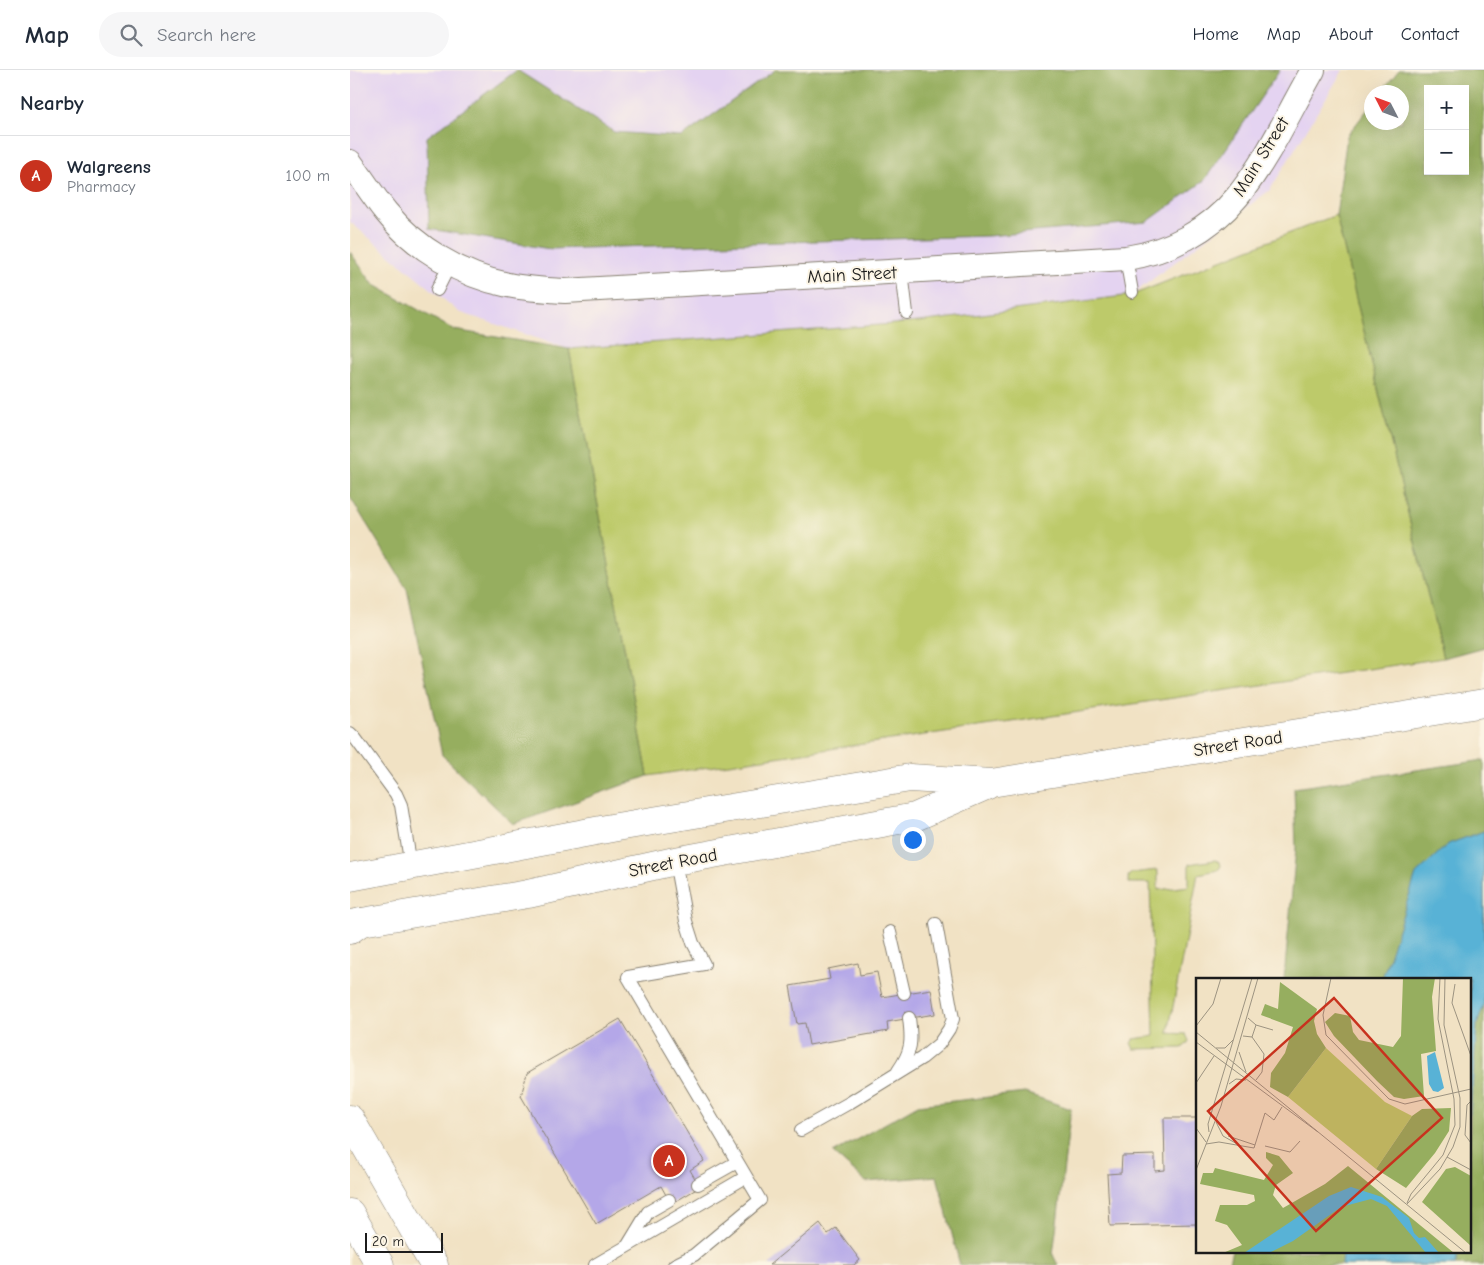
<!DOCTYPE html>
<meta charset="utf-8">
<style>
body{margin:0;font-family:"Comic Neue",sans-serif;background:#f6f6f7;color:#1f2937}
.controls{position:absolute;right:15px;top:15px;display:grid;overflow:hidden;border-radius:0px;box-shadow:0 5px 20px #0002}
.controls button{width:45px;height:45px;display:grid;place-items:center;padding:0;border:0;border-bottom:1px solid #e0e1e3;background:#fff;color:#1f2937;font:25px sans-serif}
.compass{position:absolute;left:1014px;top:15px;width:45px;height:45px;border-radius:50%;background:#fff;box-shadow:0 5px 20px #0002;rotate:312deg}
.scale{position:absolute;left:15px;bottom:12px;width:78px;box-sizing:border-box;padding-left:5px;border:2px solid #1c1c1c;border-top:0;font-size:14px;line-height:18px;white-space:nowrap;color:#1c1c1c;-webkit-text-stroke:4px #fcf5e5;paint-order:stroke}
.you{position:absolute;left:562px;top:769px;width:18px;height:18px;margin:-12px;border:4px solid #fff;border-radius:50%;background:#1a73e8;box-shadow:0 0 0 8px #1a73e833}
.badge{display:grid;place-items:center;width:32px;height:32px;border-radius:50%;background:#c8321e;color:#fff;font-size:16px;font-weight:700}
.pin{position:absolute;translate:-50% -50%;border:2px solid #fff;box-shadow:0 1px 5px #0006}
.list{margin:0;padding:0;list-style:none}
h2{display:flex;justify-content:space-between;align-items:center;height:65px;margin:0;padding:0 20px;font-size:21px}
h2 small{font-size:16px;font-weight:400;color:#747a83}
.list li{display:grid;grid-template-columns:32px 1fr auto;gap:15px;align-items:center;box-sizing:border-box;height:80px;padding:0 20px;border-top:1px solid #e0e1e3}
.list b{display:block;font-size:19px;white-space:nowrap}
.list p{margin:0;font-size:16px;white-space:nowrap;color:#747a83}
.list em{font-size:16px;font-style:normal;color:#747a83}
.icon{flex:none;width:28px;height:28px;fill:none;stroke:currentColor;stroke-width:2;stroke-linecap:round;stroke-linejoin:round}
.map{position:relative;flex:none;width:1134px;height:1195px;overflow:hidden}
header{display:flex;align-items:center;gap:30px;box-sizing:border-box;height:70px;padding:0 25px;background:#fff;border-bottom:1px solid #e0e1e3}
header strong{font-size:24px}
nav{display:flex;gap:28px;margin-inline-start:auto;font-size:18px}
.search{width:350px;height:45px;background:#f6f6f7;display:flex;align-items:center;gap:12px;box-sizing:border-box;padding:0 18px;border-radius:28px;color:#747a83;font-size:19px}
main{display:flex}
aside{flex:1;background:#fff}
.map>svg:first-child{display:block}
.built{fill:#e4d3f1}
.green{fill:#bdca6b;stroke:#6c7344}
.forest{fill:#96ae5f;stroke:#59653e;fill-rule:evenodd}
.water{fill:#58b2d6;stroke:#3a6779}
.building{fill:#b4a7e8}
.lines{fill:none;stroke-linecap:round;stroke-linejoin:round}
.lane-casing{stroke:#867f70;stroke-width:14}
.street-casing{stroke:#867f70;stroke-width:26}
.primary-casing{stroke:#867f70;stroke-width:29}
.highway-casing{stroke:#867f70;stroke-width:29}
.lane{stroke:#fff;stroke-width:12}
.street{stroke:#fff;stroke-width:24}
.primary{stroke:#fff;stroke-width:28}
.highway{stroke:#fff;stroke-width:28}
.labels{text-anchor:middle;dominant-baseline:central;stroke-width:4;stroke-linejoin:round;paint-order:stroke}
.street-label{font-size:18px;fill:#1c1c1c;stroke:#fcf5e5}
.inset-road{fill:none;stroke:#9c9381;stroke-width:1}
.view{fill:#c8321e;fill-opacity:0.15;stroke:#c8321e;stroke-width:2.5}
.inset-edge{fill:none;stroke:#1c1c1c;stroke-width:2.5}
</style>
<header>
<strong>Map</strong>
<div class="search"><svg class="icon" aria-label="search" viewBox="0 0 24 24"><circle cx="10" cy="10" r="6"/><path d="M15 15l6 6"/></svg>Search here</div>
<nav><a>Home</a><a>Map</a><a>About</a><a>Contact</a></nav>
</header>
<main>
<aside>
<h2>Nearby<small></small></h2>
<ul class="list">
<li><span class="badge">A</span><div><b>Walgreens</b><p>Pharmacy</p></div><em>100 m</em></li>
</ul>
</aside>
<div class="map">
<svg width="1134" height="1195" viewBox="0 0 1134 1195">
<rect width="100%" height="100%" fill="#fcf5e5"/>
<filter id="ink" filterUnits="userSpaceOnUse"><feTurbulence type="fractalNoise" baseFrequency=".02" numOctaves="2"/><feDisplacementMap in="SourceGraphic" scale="10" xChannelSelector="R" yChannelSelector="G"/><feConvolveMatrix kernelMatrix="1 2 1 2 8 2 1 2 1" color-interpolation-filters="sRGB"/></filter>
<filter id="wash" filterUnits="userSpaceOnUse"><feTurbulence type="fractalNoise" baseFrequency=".0096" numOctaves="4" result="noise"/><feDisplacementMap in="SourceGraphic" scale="20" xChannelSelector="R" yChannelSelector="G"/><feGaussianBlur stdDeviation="1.12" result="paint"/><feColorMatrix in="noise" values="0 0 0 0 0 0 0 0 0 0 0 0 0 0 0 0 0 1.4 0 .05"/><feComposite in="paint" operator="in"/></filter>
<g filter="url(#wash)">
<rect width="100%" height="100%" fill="#f1e2c4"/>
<path class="built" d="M0 0H993L920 120 766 237 219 279 109 242 0 152Z"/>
<path class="green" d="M986 145 1093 588 298 706 219 279 569 252 782 225Z
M865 790 870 792 871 796 868 800 848 804 818 963 836 964 839 971 836 975 832 978 784 979 781 973 784 969 804 966 800 813H779L778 806 782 803 807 800 808 803V820L839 816V794Z"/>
<path class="forest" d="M167 0 264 62 332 67 425 0H930L854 111 797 152 638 166 200 179 79 159 77 67Z
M1049 0H1134V577L1093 588 986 145 997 66 1021 35 1022 52H1052V22H1031ZM1078 19H1115V101H1078Z
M0 182 23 214 104 260 219 279 298 706 163 754 92 685 57 519 0 427Z
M1134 690V1195H878L882 1181H1120V909H934L946 778 944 718Z
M675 1023 721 1039 703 1185 708 1195H610L587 1106 516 1112 483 1083 568 1035Z"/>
<path class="water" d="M1134 761V934L1127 955 1120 1045V909H1032L1066 804 1098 774Z
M992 1181H1109L1105 1195H991Z"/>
<g id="blocks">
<path class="building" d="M508 893 510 905 527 902 532 927 581 919 585 944 537 952 538 961 459 975 455 953 447 954 440 916 480 909 478 899Z
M270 949 354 1091 340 1100 350 1117 321 1134 311 1116 246 1154 171 1026 177 1003Z
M814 1048H848V1161L846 1154 760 1156 757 1104 771 1103 772 1086 805 1085V1101L815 1100Z
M470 1153 478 1164 486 1158 510 1190 504 1195H419Z"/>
</g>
</g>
<g filter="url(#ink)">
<use href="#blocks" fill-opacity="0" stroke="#867f70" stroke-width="1"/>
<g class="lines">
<g class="lane-casing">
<path id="lane" d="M776 188 782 222
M552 202 557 243
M87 220 100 194
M0 663 5 668 46 724 51 735 61 796
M540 862 554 923
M548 1001C562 981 562 971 559 948
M451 1060 499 1033 572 988 589 974 599 959 603 949 586 854
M348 1114 387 1092
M278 1175 298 1142 319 1130
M245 1195 396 1107
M324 1195 344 1185 410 1130 278 907 354 894 343 873 336 851 325 791"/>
</g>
<g class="street-casing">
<path id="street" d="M0 92C12 108 23 126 36 142 65 178 112 206 158 215 177 219 196 220 215 221L776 188C818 182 860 160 887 127 918 89 939 42 963 0"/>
</g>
<g class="primary-casing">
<path id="primary" d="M0 807 267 757 560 708 641 713 1134 633
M0 854 178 824 325 791 565 747 638 715"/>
</g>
<g class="highway-casing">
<path id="highway" d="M0 860 11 852
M0 1049 84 1195
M0 1143 30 1195"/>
</g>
<use href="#lane" class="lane"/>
<use href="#street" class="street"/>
<use href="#primary" class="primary"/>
<use href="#highway" class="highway"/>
</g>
</g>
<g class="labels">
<g class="street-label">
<text transform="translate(911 87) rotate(-58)">Main Street</text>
<text transform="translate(502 205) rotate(-3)">Main Street</text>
<text transform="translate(888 674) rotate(-9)">Street Road</text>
<text transform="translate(323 793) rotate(-11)">Street Road</text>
</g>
</g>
<g transform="translate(846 908)">
<rect width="275" height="275" fill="#f1e2c4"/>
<path d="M130 70 189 124 216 138 180 191 92 119Z" fill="#bdca6b"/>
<path d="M207 0H239L236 19 240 73 225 76 228 118 208 121 198 119 181 103 138 58 129 44 139 35 154 38 157 54 163 62 197 69 205 58ZM84 4 121 31 118 43 121 56 130 70 92 119 74 109 75 95 89 75 97 49 65 37 69 26 82 31ZM255 130 253 153 239 175 210 210 180 191 216 138 226 131ZM70 174 83 178 97 195 80 207 77 217 87 230 129 206 152 188 258 275H27L46 267 31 247 19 243 24 227H51L59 223 58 217 4 206 7 195H17L19 190 68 202 77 187 70 180ZM259 189 275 198V268L226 224 250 191Z" fill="#96ae5f"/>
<path d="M239 74 248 110 242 114 237 113 233 106 231 78ZM155 209 186 219 213 240 218 255 223 260 229 259 243 275H230L191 228 175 221 145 229 97 263 73 275H48L133 218Z" fill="#58b2d6"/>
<path class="inset-road" d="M135 0 127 37 130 57 193 121 209 126 275 111M259 6 256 25 275 78M60 47 77 52M0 48 17 26 25 0M0 54 270 275M47 58 56 59 60 47 52 40M56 59 68 76 66 94 60 102M0 64 122 154M20 70H29L37 62M43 74 50 94M0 105 18 78M33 106 40 101 50 102M275 123 271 127 269 157 275 165M20 144 27 158 43 167M0 150 10 164M13 154 12 146 56 0M32 158 59 167M10 166 23 164 58 170 69 135 78 142 86 129M69 168 94 174 104 163M251 179 275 192M0 192 25 128 62 0M211 225 215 216 247 177 259 147 258 121 242 41 244 0M211 226 244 191 257 169 264 149V120L248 47 249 0"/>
<path class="view" d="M138 20 246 140 120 253 12 133Z"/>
<rect width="275" height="275" class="inset-edge"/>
</g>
</svg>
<div class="controls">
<button>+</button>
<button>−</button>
</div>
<svg class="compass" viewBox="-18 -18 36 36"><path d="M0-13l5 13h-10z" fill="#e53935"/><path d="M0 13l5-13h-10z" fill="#747a83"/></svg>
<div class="scale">20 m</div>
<div class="you"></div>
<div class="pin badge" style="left:319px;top:1091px">A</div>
</div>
</main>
